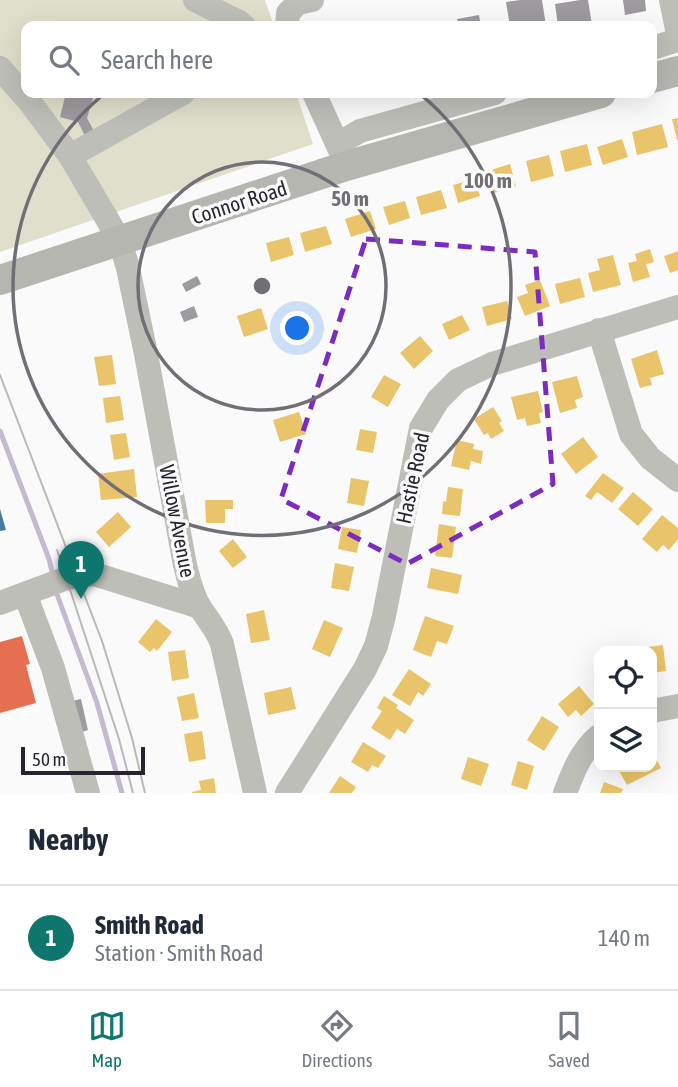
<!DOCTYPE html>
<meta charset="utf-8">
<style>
body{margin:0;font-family:"Asap Condensed",sans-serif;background:#f6f6f7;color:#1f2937}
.controls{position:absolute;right:21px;bottom:21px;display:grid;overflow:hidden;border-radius:14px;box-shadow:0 7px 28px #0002}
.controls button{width:63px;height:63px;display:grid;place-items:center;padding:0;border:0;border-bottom:2px solid #e0e1e3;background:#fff;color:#1f2937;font:35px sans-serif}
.scale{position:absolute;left:21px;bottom:18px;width:124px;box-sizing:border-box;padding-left:7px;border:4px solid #28232f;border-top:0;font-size:19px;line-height:24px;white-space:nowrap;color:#28232f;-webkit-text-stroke:5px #fafafa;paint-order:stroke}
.you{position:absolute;left:298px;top:329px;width:24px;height:24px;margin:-18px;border:5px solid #fff;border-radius:50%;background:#1a73e8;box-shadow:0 0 0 10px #1a73e833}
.badge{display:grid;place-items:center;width:46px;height:46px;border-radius:50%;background:#0f766e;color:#fff;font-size:23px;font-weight:700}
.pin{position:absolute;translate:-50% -58px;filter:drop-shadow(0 2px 4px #0008)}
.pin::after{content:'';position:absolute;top:37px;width:24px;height:21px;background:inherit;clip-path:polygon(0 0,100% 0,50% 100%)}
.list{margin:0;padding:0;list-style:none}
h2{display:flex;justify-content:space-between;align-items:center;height:91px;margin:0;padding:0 28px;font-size:30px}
h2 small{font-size:23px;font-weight:400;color:#747a83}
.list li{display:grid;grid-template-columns:46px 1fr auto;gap:21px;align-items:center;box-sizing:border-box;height:105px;padding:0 28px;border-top:2px solid #e0e1e3}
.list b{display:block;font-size:26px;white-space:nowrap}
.list p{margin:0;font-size:23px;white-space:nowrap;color:#747a83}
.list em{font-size:23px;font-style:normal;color:#747a83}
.icon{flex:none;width:38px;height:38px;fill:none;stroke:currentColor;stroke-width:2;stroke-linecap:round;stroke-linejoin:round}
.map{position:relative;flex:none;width:678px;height:793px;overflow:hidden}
.search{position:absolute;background:#fff;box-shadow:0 7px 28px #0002;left:21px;right:21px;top:21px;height:77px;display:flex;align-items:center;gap:18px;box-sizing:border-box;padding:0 24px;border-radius:14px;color:#747a83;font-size:26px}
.sheet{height:196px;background:#fff}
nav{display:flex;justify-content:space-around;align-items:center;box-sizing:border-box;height:98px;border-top:2px solid #e0e1e3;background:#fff;font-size:19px;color:#747a83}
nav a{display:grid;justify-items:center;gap:4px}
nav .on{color:#0f766e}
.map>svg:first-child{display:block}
.green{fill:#e0dfcb}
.homes{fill:#e9c46a}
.shops{fill:#e76f51}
.public{fill:#457b9d}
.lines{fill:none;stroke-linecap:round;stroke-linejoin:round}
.stream{stroke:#c3bad1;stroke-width:5}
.building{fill:#9d9ba0}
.minor{stroke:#bebeb9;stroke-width:24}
.major{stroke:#b6b6b0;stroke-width:30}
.tram{stroke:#b9b9b7;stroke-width:2}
.marked{fill:none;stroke:#7b2cbf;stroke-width:5;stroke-dasharray:14 9;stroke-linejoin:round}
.ring{fill:none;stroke:#726e76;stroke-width:3.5}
.labels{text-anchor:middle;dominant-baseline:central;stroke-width:7;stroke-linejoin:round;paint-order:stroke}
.street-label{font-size:21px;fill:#28232f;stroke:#fafafa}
.centre{fill:#726e76;stroke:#fafafa;stroke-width:3.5}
.ring-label{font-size:21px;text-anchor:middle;font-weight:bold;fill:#726e76;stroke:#fafafa;stroke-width:7;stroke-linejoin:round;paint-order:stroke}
</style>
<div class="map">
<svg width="678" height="793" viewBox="0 0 678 793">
<rect width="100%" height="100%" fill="#fafafa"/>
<path class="green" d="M0 0H265L274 26H26V93H296L313 144 0 252Z"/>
<path class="homes" d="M678 118V140H677L672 119Z
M662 124 668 147 637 155 632 132Z
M622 139 628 157 603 165 597 147Z
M587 144 592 165 565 172 560 151Z
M549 155 554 176 531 182 526 161Z
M510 164 516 186 494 193 488 171Z
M475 179 480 196 458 203 453 185Z
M441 190 447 208 421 215 416 197Z
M405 201 410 218 389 225 383 207Z
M370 211 376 229 351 237 345 219Z
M326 226 332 244 305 252 300 233Z
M289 237 294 255 271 262 266 243Z
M650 249 654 262 646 264 650 277 633 282 628 263 637 261 635 254Z
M678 251V270L670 273 664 256Z
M613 255 621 285 593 292 588 273 600 270 597 259Z
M580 278 585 297 560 304 555 284Z
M540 280 550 306 525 316 517 297 528 293 525 285Z
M507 301 512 319 487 326 482 307Z
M261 308 268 329 244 337 237 316Z
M462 315 470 330 449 340 442 324Z
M420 336 433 351 414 369 400 353Z
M657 350 664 374 650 378 652 385 640 388 631 359Z
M112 355 116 384 99 386 94 357Z
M384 375 401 384 388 407 371 397Z
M577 376 583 397 575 400 577 408 560 413 552 382Z
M538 391 543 412 539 413 541 423 527 426 525 418 517 420 511 397Z
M120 396 124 420 106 423 103 398Z
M493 407 502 421 499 423 504 431 491 439 488 433 484 435 474 419Z
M299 412 306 434 280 442 273 420Z
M360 429 377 432 373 453 356 450Z
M126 433 130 457 114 460 110 435Z
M583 437 598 457 576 474 561 454Z
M457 440 474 444 473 449 483 451 481 464 471 461 469 470 451 466Z
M134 469 137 497 101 500 98 474Z
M603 473 624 488 612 503 597 492 591 500 585 496Z
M351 478 369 481 364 506 347 503Z
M448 487 463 489 460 516 442 514 443 501 446 502Z
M633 492 653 509 638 526 618 509Z
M205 500H233V509H225V523H206Z
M118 512 131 527 109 547 96 532Z
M662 515 678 528V539L669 550 663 545 657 552 642 539Z
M439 524 456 527 452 558 435 556Z
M342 527 361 530 357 553 338 549Z
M233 539 247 557 233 568 219 551Z
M335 563 354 567 349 591 331 588Z
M431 568 462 575 458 594 427 588Z
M264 610 270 640 251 643 246 614Z
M425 616 454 626 447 644 437 641 431 657 413 650Z
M156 619 172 632 157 651 154 648 150 652 138 642Z
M324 620 343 628 330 657 312 649Z
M663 645 666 671 652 673V651H649L648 647Z
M185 650 189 678 172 681 168 652Z
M409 669 431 684 423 696 418 692 410 706 392 695Z
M579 686 594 704 581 716 576 710 568 717 558 704Z
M291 687 296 709 268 715 264 693Z
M194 693 199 718 182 721 177 697Z
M384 696 398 705 396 708 414 720 405 734 397 729 390 740 371 728 382 711 377 708Z
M542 716 559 727 544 751 527 740Z
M202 731 206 759 189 762 184 734Z
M363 742 386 756 378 768 372 765 368 772 351 762Z
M652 751 661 768 627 785 618 769 622 767H652Z
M468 757 489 764 481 786 461 779Z
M518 761 534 766 527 790 511 785Z
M340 776 356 787 352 793H329Z
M214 778 216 793H192V792L201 790 199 781Z
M604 782 623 789 621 793H600Z"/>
<path class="shops" d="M22 636 30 664 26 665 36 703 0 713V642Z"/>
<path class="public" d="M0 509 6 530 0 531Z"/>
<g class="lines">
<path class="stream" d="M0 431 49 559 53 576
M55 589 97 703 122 793"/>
</g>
<path class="building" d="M520 0H542L546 26H510L506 2Z
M580 0H588L592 25 558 26 555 4Z
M623 0H645L646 11 625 15Z
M479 15 481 26H459L457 19Z
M66 93H74L93 98 87 118 95 133 86 138 78 122 60 117Z
M197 276 201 284 186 292 182 284Z
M194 306 198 317 184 322 180 312Z
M81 699 88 730 79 733 72 701Z"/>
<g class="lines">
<path class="minor" d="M195 0 239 22 244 26
M671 0 678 34
M287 26 288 13 298 3 312 0
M652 48 678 40
M0 68 29 101 70 156 120 241 128 268 146 354 185 565C189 580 192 596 201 609 209 621 217 630 222 644L255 793
M314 93 344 159
M338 144 360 131 495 93
M70 156 183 93
M599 330 631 434 650 458 678 480
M25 594 53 668 88 793
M0 603 67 578 94 574 200 607
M652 711 678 706
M287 793 365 669 376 646 384 616 421 428 438 400 458 380 492 364 678 307
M565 793C573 772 581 751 599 736"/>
<path class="major" d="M652 78 678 71
M0 280 346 166 601 93"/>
<path class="tram" d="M0 375 102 641 132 738 145 793
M57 550 119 739 133 793"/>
</g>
<path class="marked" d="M366 239 535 252 553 484 407 564 281 499Z"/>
<g class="ring">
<circle cx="262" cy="286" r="124"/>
<path d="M420 94A249 249 0 1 1 104 94"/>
</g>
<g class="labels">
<g class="street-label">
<text transform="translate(239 202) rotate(-18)">Connor Road</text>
<text transform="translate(412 478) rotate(-78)">Hastie Road</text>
<text transform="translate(178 521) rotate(79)">Willow Avenue</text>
</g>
</g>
<circle cx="262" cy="286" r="10" class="centre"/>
<g class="ring-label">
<text x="488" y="188">100 m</text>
<text x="350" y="206">50 m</text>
</g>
</svg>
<div class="controls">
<button><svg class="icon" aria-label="locate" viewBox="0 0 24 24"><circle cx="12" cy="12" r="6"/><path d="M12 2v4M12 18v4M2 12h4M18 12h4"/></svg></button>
<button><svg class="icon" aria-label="layers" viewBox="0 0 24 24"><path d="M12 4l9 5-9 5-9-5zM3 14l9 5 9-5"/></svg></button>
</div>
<div class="scale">50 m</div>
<div class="you"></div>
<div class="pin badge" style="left:81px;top:599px">1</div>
<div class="search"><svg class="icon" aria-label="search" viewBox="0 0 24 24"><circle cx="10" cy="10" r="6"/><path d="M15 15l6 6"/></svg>Search here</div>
</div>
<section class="sheet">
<h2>Nearby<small></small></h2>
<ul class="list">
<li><span class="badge">1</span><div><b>Smith Road</b><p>Station · Smith Road</p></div><em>140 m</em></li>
</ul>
</section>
<nav>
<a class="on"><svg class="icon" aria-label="map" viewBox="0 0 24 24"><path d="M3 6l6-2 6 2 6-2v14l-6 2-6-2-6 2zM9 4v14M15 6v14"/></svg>Map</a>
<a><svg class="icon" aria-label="directions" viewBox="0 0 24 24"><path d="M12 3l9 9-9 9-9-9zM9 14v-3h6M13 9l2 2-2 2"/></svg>Directions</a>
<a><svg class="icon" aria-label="saved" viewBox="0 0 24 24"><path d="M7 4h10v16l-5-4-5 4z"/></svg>Saved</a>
</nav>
